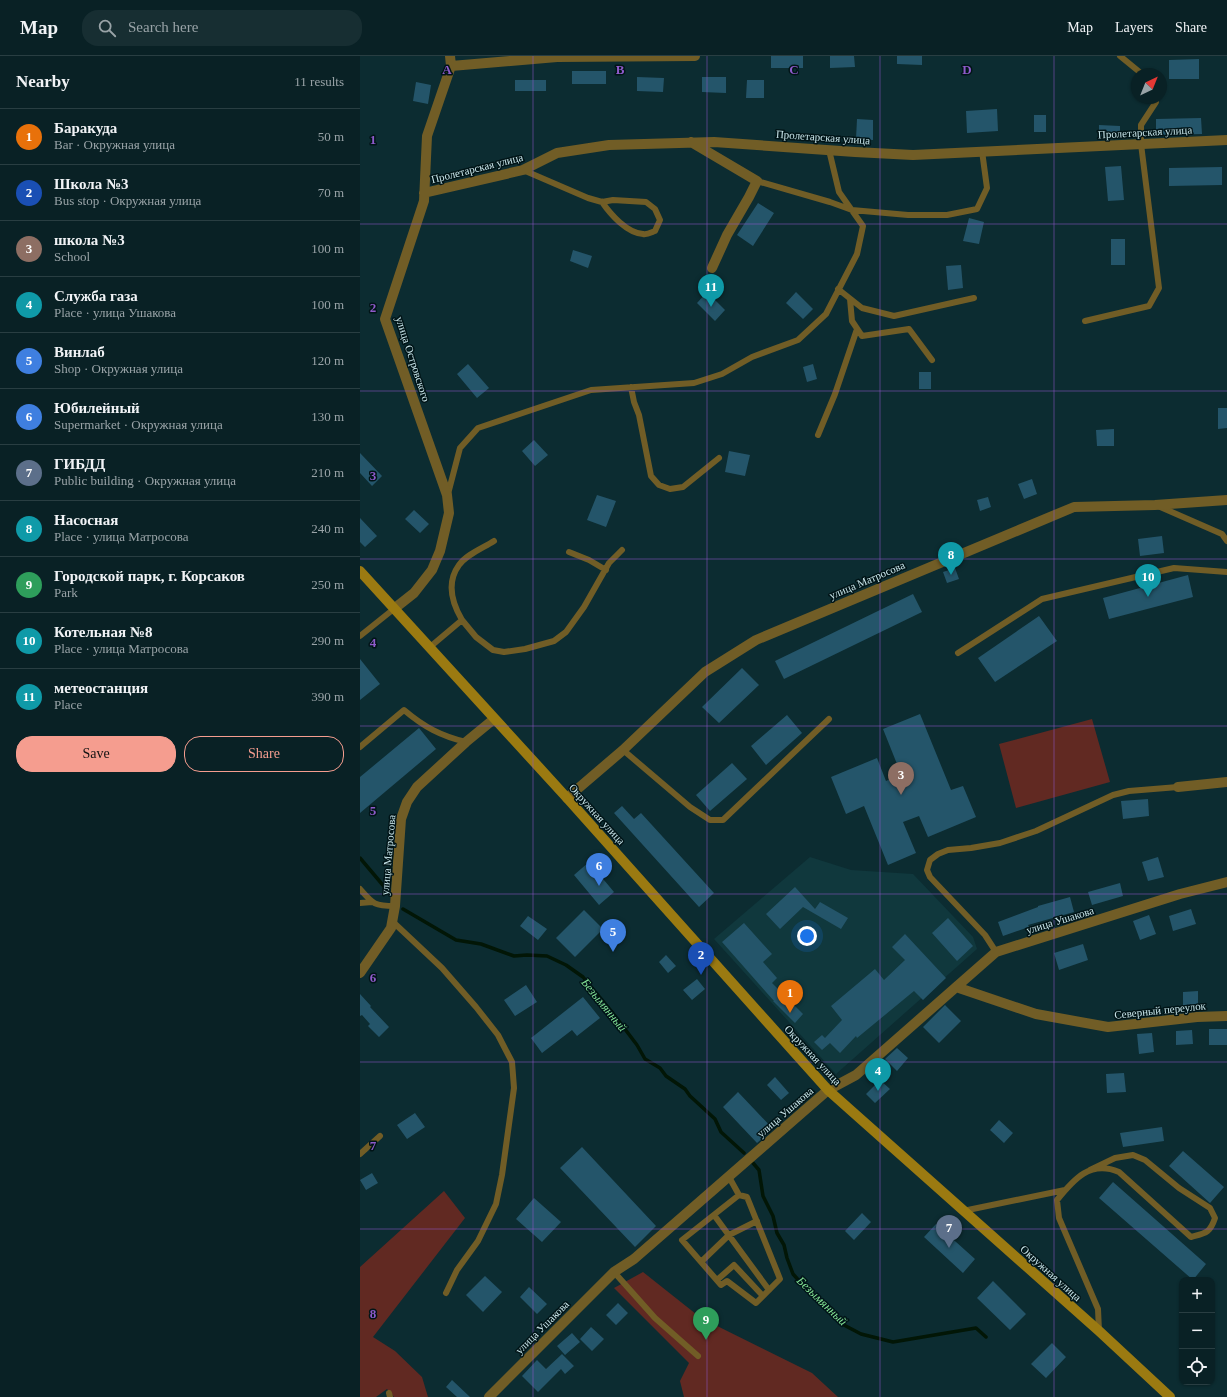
<!DOCTYPE html>
<meta charset="utf-8">
<style>
body{margin:0;font-family:Georgia,serif;background:#172e32;color:#f1f3f6}
.controls{position:absolute;right:12px;bottom:12px;display:grid;overflow:hidden;border-radius:8px;box-shadow:0 1px 3px #0004}
.controls button{width:36px;height:36px;display:grid;place-items:center;padding:0;border:0;border-bottom:1px solid #293e42;background:#092125;color:#f1f3f6;font:20px sans-serif}
.compass{position:absolute;left:771px;top:12px;width:36px;height:36px;border-radius:50%;background:#092125;box-shadow:0 1px 3px #0004;rotate:43deg}
.you{position:absolute;left:447px;top:880px;width:14px;height:14px;margin:-10px;border:3px solid #fff;border-radius:50%;background:#1a73e8;box-shadow:0 0 0 6px #1a73e833}
.badge{display:grid;place-items:center;width:26px;height:26px;border-radius:50%;background:#f59d8f;color:#fff;font-size:13px;font-weight:700}
.pin{position:absolute;translate:-50% -33px;filter:drop-shadow(0 1px 2px #0008)}
.pin::after{content:'';position:absolute;top:21px;width:14px;height:12px;background:inherit;clip-path:polygon(0 0,100% 0,50% 100%)}
.list{margin:0;padding:0;list-style:none}
h2{display:flex;justify-content:space-between;align-items:center;height:52px;margin:0;padding:0 16px;font-size:17px}
h2 small{font-size:13px;font-weight:400;color:#99a3a7}
.list li{display:grid;grid-template-columns:26px 1fr auto;gap:12px;align-items:center;box-sizing:border-box;height:56px;padding:0 16px;border-top:1px solid #293e42}
.list b{display:block;font-size:15px;white-space:nowrap}
.list p{margin:0;font-size:13px;white-space:nowrap;color:#99a3a7}
.list em{font-size:13px;font-style:normal;color:#99a3a7}
.actions{display:flex;gap:8px;padding:12px 16px}
.actions a{flex:1;padding:9px 0;border:1px solid #f59d8f;border-radius:16px;text-align:center;font-size:14px;color:#f59d8f}
.actions .main{background:#f59d8f;color:#111}
.icon{flex:none;width:22px;height:22px;fill:none;stroke:currentColor;stroke-width:2;stroke-linecap:round;stroke-linejoin:round}
.map{position:relative;flex:none;width:867px;height:1341px;overflow:hidden}
header{display:flex;align-items:center;gap:24px;box-sizing:border-box;height:56px;padding:0 20px;background:#092125;border-bottom:1px solid #293e42}
header strong{font-size:19px}
nav{display:flex;gap:22px;margin-inline-start:auto;font-size:14px}
.search{width:280px;height:36px;background:#172e32;display:flex;align-items:center;gap:10px;box-sizing:border-box;padding:0 14px;border-radius:16px;color:#99a3a7;font-size:15px}
main{display:flex}
aside{flex:1;background:#092125}
.map>svg:first-child{display:block}
.built{fill:#10383d}
.green{fill:#612922}
.lines{fill:none;stroke-linecap:round;stroke-linejoin:round}
.stream{stroke:#021606;stroke-width:3.5}
.building{fill:#24556a}
.service{stroke:#715d26;stroke-width:6}
.minor{stroke:#715d26;stroke-width:10}
.secondary{stroke:#9b7a11;stroke-width:10}
.grid{fill:none;stroke:#8e5aca;stroke-width:1;stroke-opacity:0.55}
.labels{text-anchor:middle;dominant-baseline:central;stroke-width:3;stroke-linejoin:round;paint-order:stroke}
.street-label{font-size:11px;fill:#c9e6eb;stroke:#001417}
.water-label{font-size:12px;font-style:italic;fill:#85e698;stroke:#001417}
.grid-label{font-size:13px;text-anchor:middle;font-weight:bold;fill:#8e5aca;stroke:#001417;stroke-width:3;stroke-linejoin:round;paint-order:stroke}
</style>
<header>
<strong>Map</strong>
<div class="search"><svg class="icon" aria-label="search" viewBox="0 0 24 24"><circle cx="10" cy="10" r="6"/><path d="M15 15l6 6"/></svg>Search here</div>
<nav><a>Map</a><a>Layers</a><a>Share</a></nav>
</header>
<main>
<aside>
<h2>Nearby<small>11 results</small></h2>
<ul class="list">
<li><span class="badge" style="background:#e8710a">1</span><div><b>Баракуда</b><p>Bar · Окружная улица</p></div><em>50 m</em></li>
<li><span class="badge" style="background:#1a4fb4">2</span><div><b>Школа №3</b><p>Bus stop · Окружная улица</p></div><em>70 m</em></li>
<li><span class="badge" style="background:#8d6e63">3</span><div><b>школа №3</b><p>School</p></div><em>100 m</em></li>
<li><span class="badge" style="background:#0f9aa8">4</span><div><b>Служба газа</b><p>Place · улица Ушакова</p></div><em>100 m</em></li>
<li><span class="badge" style="background:#3f7fe0">5</span><div><b>Винлаб</b><p>Shop · Окружная улица</p></div><em>120 m</em></li>
<li><span class="badge" style="background:#3f7fe0">6</span><div><b>Юбилейный</b><p>Supermarket · Окружная улица</p></div><em>130 m</em></li>
<li><span class="badge" style="background:#5c6f8a">7</span><div><b>ГИБДД</b><p>Public building · Окружная улица</p></div><em>210 m</em></li>
<li><span class="badge" style="background:#0f9aa8">8</span><div><b>Насосная</b><p>Place · улица Матросова</p></div><em>240 m</em></li>
<li><span class="badge" style="background:#2e9e5b">9</span><div><b>Городской парк, г. Корсаков</b><p>Park</p></div><em>250 m</em></li>
<li><span class="badge" style="background:#0f9aa8">10</span><div><b>Котельная №8</b><p>Place · улица Матросова</p></div><em>290 m</em></li>
<li><span class="badge" style="background:#0f9aa8">11</span><div><b>метеостанция</b><p>Place</p></div><em>390 m</em></li>
</ul>
<div class="actions"><a class="main">Save</a><a>Share</a></div>
</aside>
<div class="map">
<svg width="867" height="1341" viewBox="0 0 867 1341">
<rect width="100%" height="100%" fill="#0c2c31"/>
<path class="built" d="M450 801 491 814 553 818 613 881 617 893 476 1018 354 883Z"/>
<path class="green" d="M732 663 750 726 656 752 639 688Z
M84 1135 105 1162 13 1281 35 1295 62 1321 68 1341H34L27 1333 16 1341H0V1211Z
M283 1216 341 1262 452 1317 478 1341H324L320 1325 329 1307 254 1232Z"/>
<g class="lines">
<path class="stream" d="M0 802 27 834
M43 853 96 884 121 888 154 900 167 899 187 900 206 909 223 921 252 956 277 989 285 1003 300 1012 306 1020 325 1033 330 1040 355 1063 361 1076 384 1097
M393 1107 399 1114 403 1140 413 1160 417 1177 424 1189 427 1202 433 1218 450 1237 482 1268 501 1278 533 1286 616 1272 626 1281"/>
</g>
<path class="building" d="M411 0H443V12H411Z
M470 0H494L495 11 470 12Z
M537 0H562V9L537 8Z
M839 3V23H809V4Z
M212 15H246V28H212Z
M277 21 304 22 303 36 277 35Z
M342 21H366V37L342 36Z
M155 24H186V35H155Z
M387 24H404V42H386Z
M56 26 71 29 68 48 53 45Z
M637 53 638 75 607 77 606 55Z
M674 59H686V76H674Z
M841 62 842 78 796 79V63Z
M497 63 513 64V84L496 83Z
M739 69 760 70V82L739 81Z
M761 110 764 144 748 145 745 111Z
M862 111V129L809 130V112Z
M398 147 414 157 393 190 377 179Z
M609 162 624 166 619 188 603 185Z
M751 183H765V209H751Z
M213 194 232 200 228 212 210 205Z
M601 209 603 232 588 234 586 210Z
M347 236 365 254 355 265 337 247Z
M436 236 453 253 443 263 426 247Z
M108 308 129 332 117 342 97 318Z
M453 308 457 323 447 326 443 311Z
M559 316H571V333H559Z
M858 352H867V372L858 373Z
M754 373V390H737L736 374Z
M174 384 188 399 175 410 162 395Z
M369 395 390 399 385 420 365 416Z
M0 397 22 420 12 430 0 417Z
M672 423 677 438 664 443 658 428Z
M237 439 256 445 246 471 227 464Z
M628 441 631 451 620 455 617 444Z
M54 454 69 468 60 477 45 463Z
M0 462 17 480 5 491 0 486Z
M802 480 804 497 780 500 778 483Z
M595 512 599 523 587 527 583 516Z
M828 519 833 541 749 563 743 542Z
M553 538 562 556 424 623 415 605Z
M679 560 697 585 635 626 618 602Z
M0 603 20 628 0 644Z
M382 612 399 629 359 667 342 651Z
M560 658 591 734 603 730 616 761 568 781 559 760 543 766 556 797 528 809 504 750 486 758 471 721 517 702 526 725 541 718 523 673Z
M427 659 442 677 406 709 391 690Z
M59 672 76 693 0 757V721Z
M372 707 387 723 350 755 336 739Z
M788 743 789 760 763 763 761 745Z
M262 750 274 763 281 757 354 837 339 851 254 757Z
M798 801 804 821 788 825 782 806Z
M229 806 254 836 239 849 214 819Z
M760 827 763 840 732 849 728 836Z
M435 831 455 853 460 846 488 862 481 873 443 851 420 873 406 858Z
M710 841 714 856 668 869 669 871 643 880 638 866 678 851V850Z
M831 853 836 868 813 875 809 860Z
M224 854 243 873 215 901 196 882Z
M789 859 796 878 780 884 773 865Z
M168 860 187 873 178 884 160 870Z
M588 862 613 890 597 905 572 877Z
M384 867 412 898 403 906 417 922 412 927 443 958 435 967 413 945H414L362 886Z
M545 878 586 922 563 944 554 935 497 982 496 980 480 997 470 987 462 994 454 986 462 979 465 982 482 964 471 950 515 913 524 924 545 904 532 891Z
M723 888 728 904 699 914 694 897Z
M306 899 316 910 308 917 299 906Z
M337 923 345 933 332 944 323 934Z
M166 929 177 946 155 960 144 944Z
M838 935V951H823V936Z
M0 938 11 950 10 951 29 971 19 981 8 970 10 968 2 959 0 960Z
M223 941 240 962 217 980 212 974 182 997 171 982Z
M585 949 601 965 579 987 563 971Z
M849 973H867V989H849Z
M832 974 833 988 816 989V975Z
M792 977 794 996 779 998 777 978Z
M537 992 548 1002 537 1015 525 1003Z
M764 1017 766 1036 747 1037 746 1018Z
M415 1021 429 1037 421 1044 407 1029Z
M520 1024 530 1033 515 1047 506 1038Z
M378 1036 413 1073 397 1087 363 1051Z
M55 1057 65 1071 47 1083 37 1069Z
M639 1064 653 1077 644 1087 630 1074Z
M802 1071 804 1085 763 1091 760 1077Z
M222 1091 296 1170 275 1191 200 1112Z
M823 1095 864 1131 850 1147 809 1110Z
M12 1117 18 1127 6 1134 0 1124Z
M753 1126 846 1208 833 1224 739 1142Z
M174 1142 201 1166 182 1186 156 1163Z
M502 1157 511 1166 494 1184 485 1175Z
M576 1168 615 1203 603 1217 564 1181Z
M125 1220 142 1236 123 1256 106 1239Z
M633 1225 666 1258 650 1274 617 1242Z
M169 1231 187 1248 177 1258 160 1241Z
M258 1247 268 1257 256 1269 246 1259Z
M231 1271 244 1283 232 1295 220 1283Z
M212 1277 220 1286 205 1299 197 1290Z
M692 1287 706 1301 686 1322 671 1308Z
M202 1298 214 1310 205 1318 201 1313 178 1336 162 1320 177 1304 186 1313Z
M92 1324 110 1341H97L86 1331Z"/>
<g class="lines">
<path class="service" d="M760 0 782 18
M163 114 228 142 242 146 253 144 286 146 295 153 300 164 295 175C292 176 287 179 283 178 267 177 251 159 242 146
M397 125 470 146 492 154 548 159H587L617 153 627 132 622 95
M478 233 502 252 534 260 614 242
M490 243 492 265 502 280 549 273 572 304
M725 265 789 250 799 232 781 88V69L796 46 795 42
M271 331 274 346 279 359 291 420 299 429 310 433 323 431 359 402
M458 379 475 338 497 273
M88 438 100 392 118 372 231 334 334 327 362 318 392 301 438 284 466 258 497 198 503 170 479 136 469 94
M798 450 862 478 867 485
M209 496 229 504 246 514
M102 564C92 547 86 527 99 509 107 498 123 492 134 485
M0 580 35 552
M70 591 102 564 116 581 133 594 144 596 165 593 194 585 206 576 224 551 249 507 262 494
M598 597 682 543 814 512 867 516
M0 691 44 654C64 671 81 680 106 686
M263 694 330 751 350 764H363L469 663
M0 833C13 848 14 850 35 850
M0 847 12 846
M32 865 82 912 116 951 138 979 152 1006 154 1032 142 1119 136 1148 118 1185 97 1214 86 1237
M636 896 625 879 570 821 567 814 570 804 578 798 588 794 611 792 640 787 676 775 753 739 769 735 818 731
M0 1098 20 1080
M730 1114 755 1102 773 1099 785 1104 819 1132 850 1152 855 1162C850 1177 846 1177 831 1181L759 1116C730 1104 714 1123 697 1144L699 1162 738 1253 739 1275
M369 1121 379 1139 387 1141 420 1223 396 1247 367 1225 361 1229 322 1184 379 1139
M603 1155 705 1134
M354 1159 409 1234
M341 1206 369 1179 397 1165
M254 1216 295 1262 338 1300
M357 1224 374 1209 403 1240
M29 1337 30 1341"/>
<path class="minor" d="M91 10 197 1 335 0
M331 86 397 125 389 141 367 179 352 212
M64 137 163 114 197 97 249 89 354 86 495 96 553 99 867 84
M35 552 54 537 72 514 80 495 89 457 87 439 25 263 64 145 67 80 91 10 90 0
M818 731 867 726
M207 742 263 694 345 616 396 584 714 451 795 449 867 444
M0 917 31 872 35 850 41 763 47 746 57 731 106 686 134 663
M596 931 676 958 748 971 837 961 867 960
M129 1341 254 1216 274 1203 468 1034 496 1019 636 896 820 838 867 826"/>
<path class="secondary" d="M0 515 207 742 468 1034 739 1275 810 1341"/>
</g>
<path class="grid" d="M173 0V1341M347 0V1341M520 0V1341M694 0V1341M0 168H867M0 335H867M0 503H867M0 670H867M0 838H867M0 1006H867M0 1173H867"/>
<g class="labels">
<g class="street-label">
<text transform="translate(785 76) rotate(-3)">Пролетарская улица</text>
<text transform="translate(463 81) rotate(4)">Пролетарская улица</text>
<text transform="translate(117 112) rotate(-14)">Пролетарская улица</text>
<text transform="translate(53 303) rotate(72)">улица Островского</text>
<text transform="translate(507 524) rotate(-23)">улица Матросова</text>
<text transform="translate(237 758) rotate(48)">Окружная улица</text>
<text transform="translate(28 799) rotate(-85)">улица Матросова</text>
<text transform="translate(700 864) rotate(-17)">улица Ушакова</text>
<text transform="translate(800 954) rotate(-6)">Северный переулок</text>
<text transform="translate(453 999) rotate(47)">Окружная улица</text>
<text transform="translate(425 1056) rotate(-41)">улица Ушакова</text>
<text transform="translate(691 1217) rotate(42)">Окружная улица</text>
<text transform="translate(182 1271) rotate(-45)">улица Ушакова</text>
</g>
<g class="water-label">
<text transform="translate(244 949) rotate(51)">Безымянный</text>
<text transform="translate(462 1245) rotate(44)">Безымянный</text>
</g>
</g>
<g class="grid-label">
<text x="87" y="18">A</text>
<text x="260" y="18">B</text>
<text x="434" y="18">C</text>
<text x="607" y="18">D</text>
<text x="13" y="88">1</text>
<text x="13" y="256">2</text>
<text x="13" y="424">3</text>
<text x="13" y="591">4</text>
<text x="13" y="759">5</text>
<text x="13" y="926">6</text>
<text x="13" y="1094">7</text>
<text x="13" y="1262">8</text>
</g>
</svg>
<div class="controls">
<button>+</button>
<button>−</button>
<button><svg class="icon" aria-label="locate" viewBox="0 0 24 24"><circle cx="12" cy="12" r="6"/><path d="M12 2v4M12 18v4M2 12h4M18 12h4"/></svg></button>
</div>
<svg class="compass" viewBox="-18 -18 36 36"><path d="M0-13l5 13h-10z" fill="#e53935"/><path d="M0 13l5-13h-10z" fill="#99a3a7"/></svg>
<div class="you"></div>
<div class="pin badge" style="left:430px;top:957px;background:#e8710a">1</div>
<div class="pin badge" style="left:341px;top:919px;background:#1a4fb4">2</div>
<div class="pin badge" style="left:541px;top:739px;background:#8d6e63">3</div>
<div class="pin badge" style="left:518px;top:1035px;background:#0f9aa8">4</div>
<div class="pin badge" style="left:253px;top:896px;background:#3f7fe0">5</div>
<div class="pin badge" style="left:239px;top:830px;background:#3f7fe0">6</div>
<div class="pin badge" style="left:589px;top:1192px;background:#5c6f8a">7</div>
<div class="pin badge" style="left:591px;top:519px;background:#0f9aa8">8</div>
<div class="pin badge" style="left:346px;top:1284px;background:#2e9e5b">9</div>
<div class="pin badge" style="left:788px;top:541px;background:#0f9aa8">10</div>
<div class="pin badge" style="left:351px;top:251px;background:#0f9aa8">11</div>
</div>
</main>
